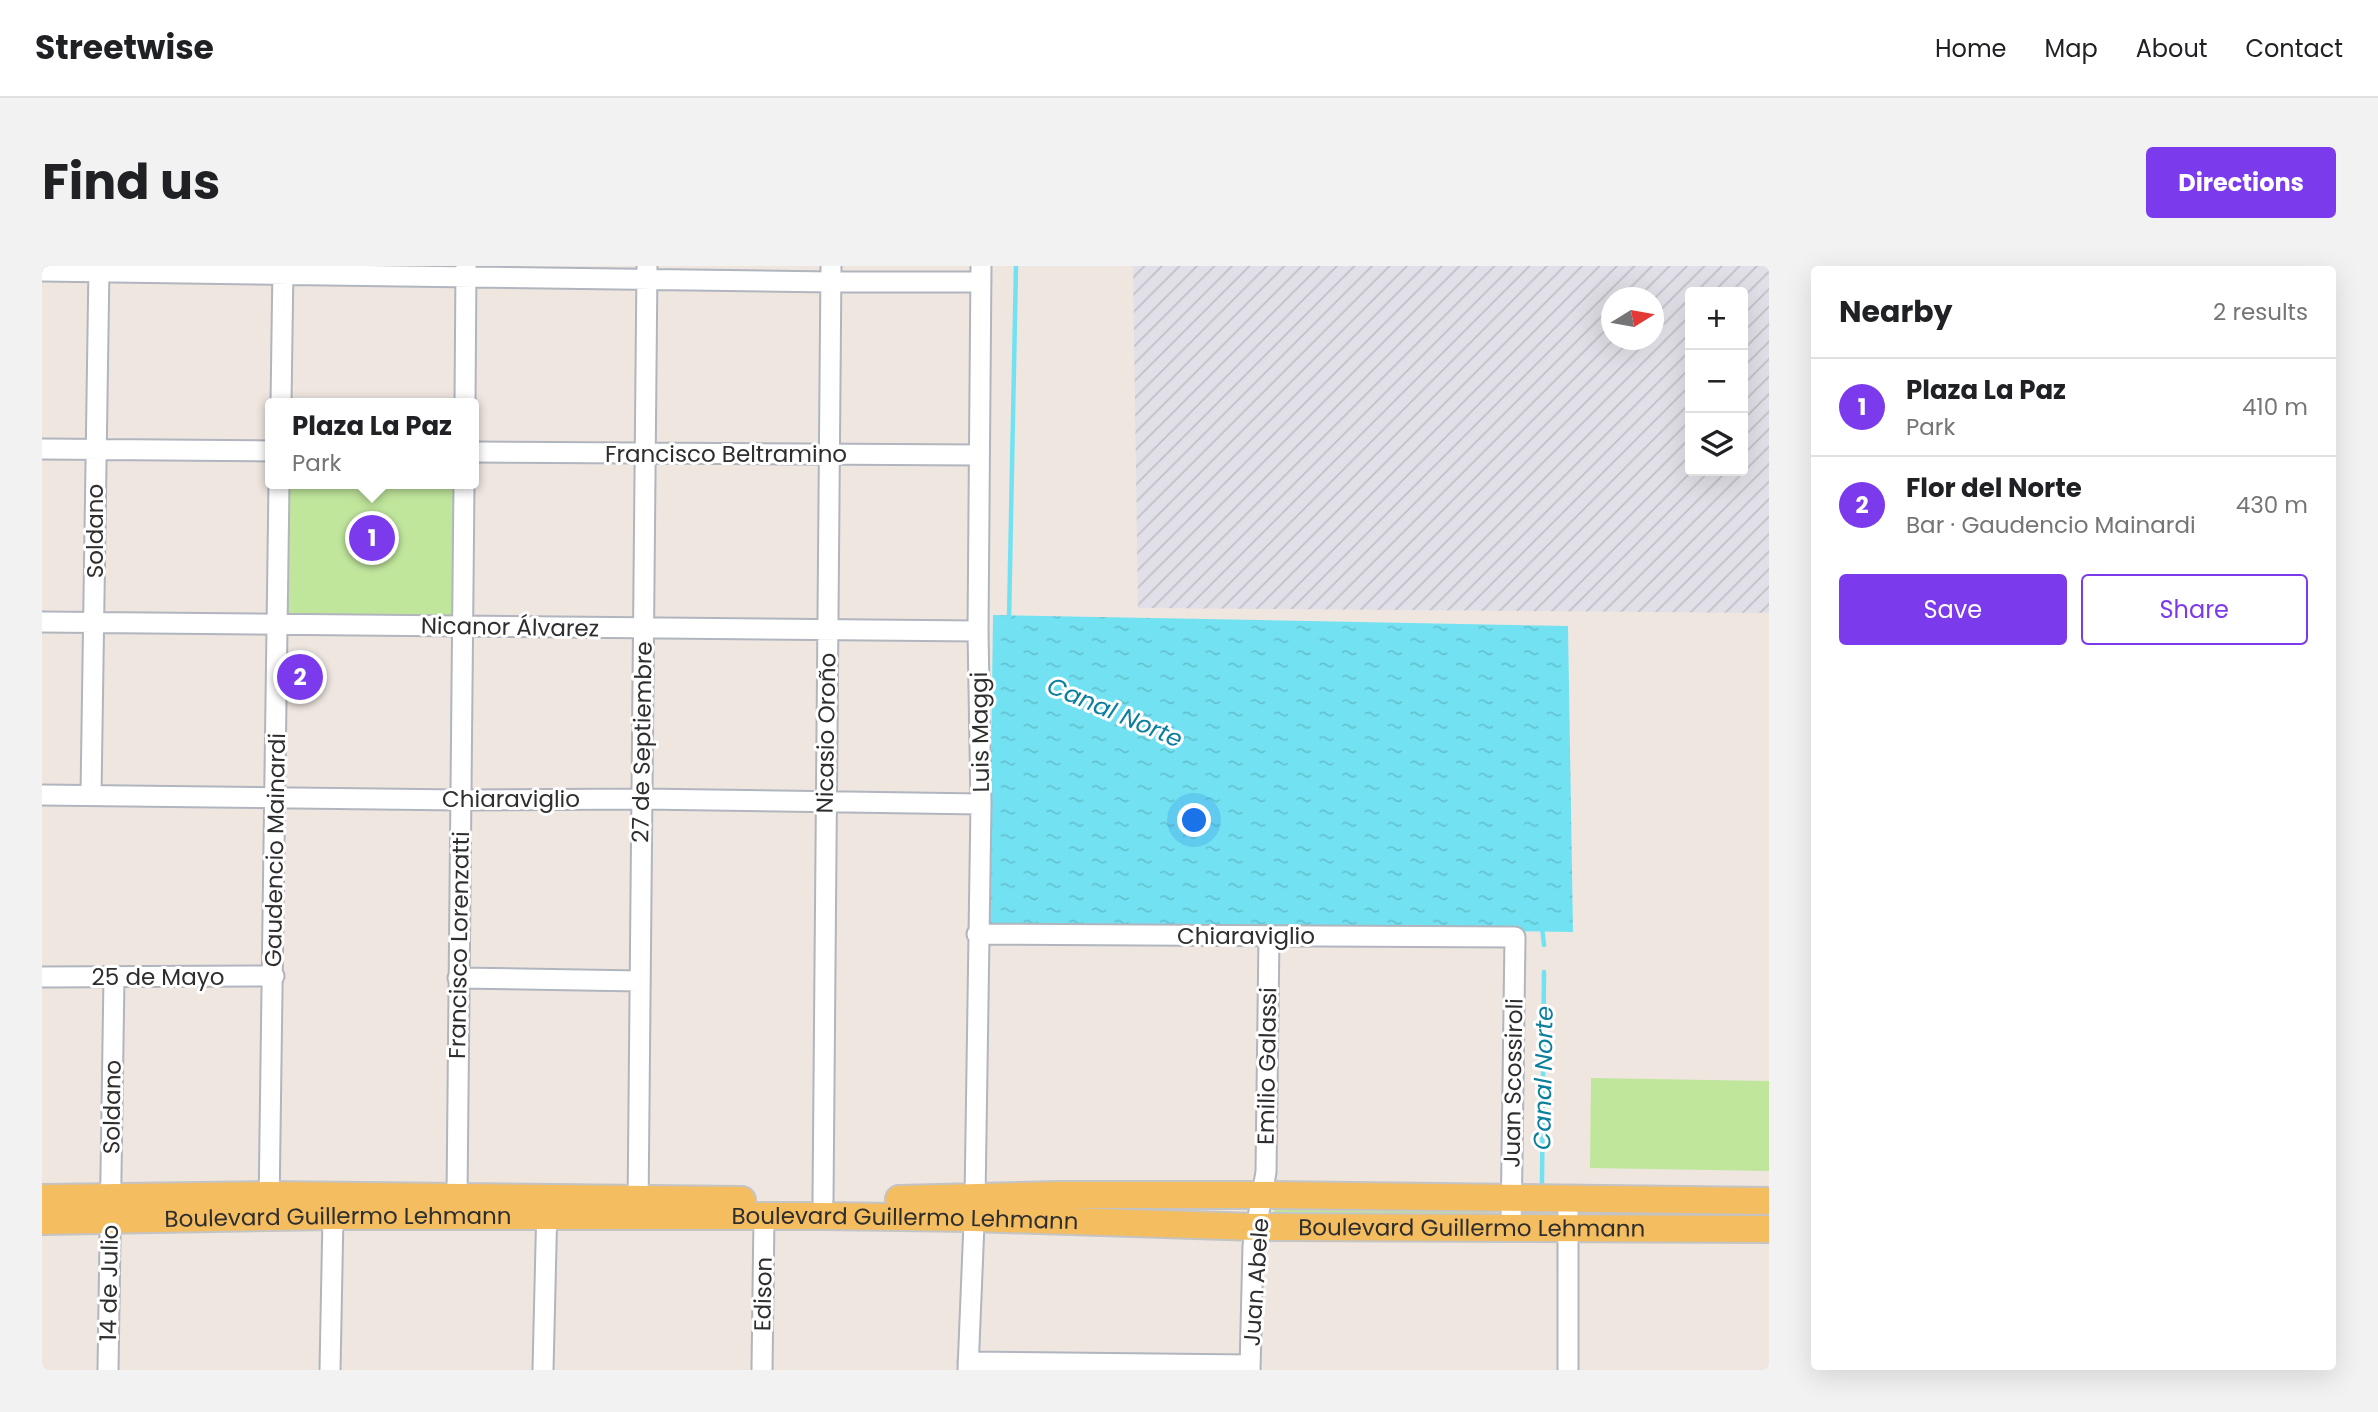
<!DOCTYPE html>
<meta charset="utf-8">
<style>
body{margin:0;font-family:Poppins,sans-serif;background:#f2f2f2;color:#202124}
.controls{position:absolute;right:21px;top:21px;display:grid;overflow:hidden;border-radius:7px;box-shadow:0 7px 28px #0002}
.controls button{width:63px;height:63px;display:grid;place-items:center;padding:0;border:0;border-bottom:2px solid #e0e0e0;background:#fff;color:#202124;font:35px sans-serif}
.compass{position:absolute;left:1559px;top:21px;width:63px;height:63px;border-radius:50%;background:#fff;box-shadow:0 7px 28px #0002;rotate:79deg}
.you{position:absolute;left:1153px;top:555px;width:24px;height:24px;margin:-18px;border:5px solid #fff;border-radius:50%;background:#1a73e8;box-shadow:0 0 0 10px #1a73e833}
.badge{display:grid;place-items:center;width:46px;height:46px;border-radius:50%;background:#7c3aed;color:#fff;font-size:23px;font-weight:700}
.pin{position:absolute;translate:-50% -50%;border:4px solid #fff;box-shadow:0 2px 7px #0006}
.popup{position:absolute;left:223px;top:132px;width:214px;height:91px;box-sizing:border-box;display:grid;place-content:center;border-radius:7px;background:#fff;filter:drop-shadow(0 2px 5px #0005);font-size:23px;white-space:nowrap;color:#757577}
.popup b{font-size:26px;color:#202124}
.popup::after{content:'';position:absolute;left:50%;top:100%;margin-left:-14px;border:14px solid transparent;border-top-color:#fff}
.list{margin:0;padding:0;list-style:none}
h2{display:flex;justify-content:space-between;align-items:center;height:91px;margin:0;padding:0 28px;font-size:30px}
h2 small{font-size:23px;font-weight:400;color:#757577}
.list li{display:grid;grid-template-columns:46px 1fr auto;gap:21px;align-items:center;box-sizing:border-box;height:98px;padding:0 28px;border-top:2px solid #e0e0e0}
.list b{display:block;font-size:26px;white-space:nowrap}
.list p{margin:0;font-size:23px;white-space:nowrap;color:#757577}
.list em{font-size:23px;font-style:normal;color:#757577}
.actions{display:flex;gap:14px;padding:21px 28px}
.actions a{flex:1;padding:16px 0;border:2px solid #7c3aed;border-radius:7px;text-align:center;font-size:24px;color:#7c3aed}
.actions .main{background:#7c3aed;color:#fff}
.icon{flex:none;width:38px;height:38px;fill:none;stroke:currentColor;stroke-width:2;stroke-linecap:round;stroke-linejoin:round}
.map{position:relative;flex:none;width:1727px;height:1104px;overflow:hidden;border-radius:7px}
header{display:flex;align-items:center;gap:42px;box-sizing:border-box;height:98px;padding:0 35px;background:#fff;border-bottom:2px solid #e0e0e0}
header strong{font-size:33px}
nav{display:flex;gap:38px;margin-inline-start:auto;font-size:24px}
.intro{display:flex;align-items:center;justify-content:space-between;box-sizing:border-box;height:168px;padding:0 42px}
h1{margin:0;font-size:49px}
.button{padding:18px 32px;border-radius:7px;background:#7c3aed;color:#fff;font-size:24px;font-weight:700}
main{display:flex;gap:42px;padding:0 42px}
aside{flex:1;background:#fff;border-radius:7px;box-shadow:0 7px 28px #0002}
.map>svg:first-child{display:block}
.industrial{fill:url(#industrial-furrows);fill-rule:evenodd}
.grass{fill:url(#grass-dots)}
.park{fill:#c0e69c}
.water{fill:url(#water-ripples)}
.lines{fill:none;stroke-linecap:round;stroke-linejoin:round}
.stream{stroke:#72e2f2;stroke-width:4.5}
.minor-casing{stroke:#b0b5be;stroke-width:23}
.major-casing{stroke:#c4c4c4;stroke-width:30}
.minor{stroke:#fff;stroke-width:19}
.major{stroke:#f4bd60;stroke-width:26}
.labels{text-anchor:middle;dominant-baseline:central;stroke-width:6;stroke-linejoin:round;paint-order:stroke}
.street-label{font-size:23px;fill:#2e2e2e;stroke:#fff}
.water-label{font-size:24px;font-style:italic;fill:#0b7f9d;stroke:#fff}
</style>
<header>
<strong>Streetwise</strong>
<nav><a>Home</a><a>Map</a><a>About</a><a>Contact</a></nav>
</header>
<div class="intro"><h1>Find us</h1><a class="button">Directions</a></div>
<main>
<div class="map">
<svg width="1727" height="1104" viewBox="0 0 1727 1104">
<defs>
<pattern id="industrial-furrows" width="10" height="10" patternUnits="userSpaceOnUse" patternTransform="scale(1.75)"><rect width="10" height="10" fill="#e1e0e8"/><path d="M-1 1l2-2M0 10L10 0M9 11l2-2" fill="none" stroke="#c1c0c7"/></pattern>
<pattern id="grass-dots" width="8" height="8" patternUnits="userSpaceOnUse" patternTransform="scale(1.75)"><rect width="8" height="8" fill="#c0e69c"/><path d="M2 2h.1M6 6h.1" fill="none" stroke="#a5c687" stroke-width="1.8" stroke-linecap="round"/></pattern>
<pattern id="water-ripples" width="26" height="14" patternUnits="userSpaceOnUse" patternTransform="scale(1.75)"><rect width="26" height="14" fill="#72e2f2"/><path d="M2 4q2-2 4 0t4 0M15 11q2-2 4 0t4 0" fill="none" stroke="#63c2d0"/></pattern>
</defs>
<rect width="100%" height="100%" fill="#efe6e0"/>
<path class="industrial" d="M1091 0H1727V347L1096 342ZM1648 26H1701V205H1648ZM1570 32H1612V74H1570Z"/>
<path class="grass" d="M1448 942V952L1232 953V943Z"/>
<path class="park" d="M246 218H415V353L245 352Z
M1549 812 1727 815V905L1548 902Z"/>
<path class="water" d="M951 349 1526 360 1531 666 947 658Z"/>
<g class="lines">
<path class="stream" d="M967 353 974 0
M1500 661 1502 679
M1500 917 1502 706"/>
<g class="minor-casing">
<path id="minor" d="M0 5 789 16H939
M239 137 241 0
M423 137 424 0
M0 183 229 185
M432 186 937 189
M0 356 936 365
M0 529 418 534 600 533 939 538
M49 529 57 0
M935 668 1473 671 1469 963
M0 711 232 710
M416 712 598 715
M415 931 422 218
M1526 933V1104
M781 934 789 0
M227 941 237 218
M596 944 605 0
M926 1096 1208 1099
M66 1104 72 711
M288 1104 291 950
M501 1104 505 937
M720 1104 722 951
M926 1104 933 933 939 538 936 365 939 0
M1208 1104 1211 980 1224 906 1227 670"/>
</g>
<g class="major-casing">
<g id="major">
<path d="M0 932 227 929 700 934"/>
<path d="M857 933 1016 929H1221L1727 935"/>
<path id="s1" d="M0 955 291 950H781L931 952 1214 961 1727 963"/>
</g>
</g>
<use href="#minor" class="minor"/>
<use href="#major" class="major"/>
</g>
<g class="labels">
<g class="street-label">
<text x="684" y="188">Francisco Beltramino</text>
<text transform="translate(53 265) rotate(-90)">Soldano</text>
<text transform="translate(468 361) rotate(1)">Nicanor Álvarez</text>
<text transform="translate(938 466) rotate(-91)">Luis Maggi</text>
<text transform="translate(784 467) rotate(-89)">Nicasio Oroño</text>
<text transform="translate(600 476) rotate(-89)">27 de Septiembre</text>
<text x="469" y="533">Chiaraviglio</text>
<text transform="translate(233 584) rotate(-89)">Gaudencio Mainardi</text>
<text x="1204" y="670">Chiaraviglio</text>
<text transform="translate(417 679) rotate(-89)">Francisco Lorenzatti</text>
<text x="116" y="711">25 de Mayo</text>
<text transform="translate(1225 800) rotate(-89)">Emilio Galassi</text>
<text transform="translate(1471 817) rotate(-89)">Juan Scossiroli</text>
<text transform="translate(70 841) rotate(-89)">Soldano</text>
<text stroke="none"><textPath href="#s1" startOffset="296">Boulevard Guillermo Lehmann</textPath></text>
<text stroke="none"><textPath href="#s1" startOffset="863">Boulevard Guillermo Lehmann</textPath></text>
<text stroke="none"><textPath href="#s1" startOffset="1430">Boulevard Guillermo Lehmann</textPath></text>
<text transform="translate(1214 1016) rotate(-86)">Juan Abele</text>
<text transform="translate(67 1017) rotate(-89)">14 de Julio</text>
<text transform="translate(721 1028) rotate(-89)">Edison</text>
</g>
<g class="water-label">
<text transform="translate(1073 446) rotate(23)">Canal Norte</text>
<text transform="translate(1501 812) rotate(-89)">Canal Norte</text>
</g>
</g>
</svg>
<div class="controls">
<button>+</button>
<button>−</button>
<button><svg class="icon" aria-label="layers" viewBox="0 0 24 24"><path d="M12 4l9 5-9 5-9-5zM3 14l9 5 9-5"/></svg></button>
</div>
<svg class="compass" viewBox="-18 -18 36 36"><path d="M0-13l5 13h-10z" fill="#e53935"/><path d="M0 13l5-13h-10z" fill="#757577"/></svg>
<div class="you"></div>
<div class="pin badge" style="left:330px;top:272px">1</div>
<div class="popup"><b>Plaza La Paz</b>Park</div>
<div class="pin badge" style="left:258px;top:411px">2</div>
</div>
<aside>
<h2>Nearby<small>2 results</small></h2>
<ul class="list">
<li><span class="badge">1</span><div><b>Plaza La Paz</b><p>Park</p></div><em>410 m</em></li>
<li><span class="badge">2</span><div><b>Flor del Norte</b><p>Bar · Gaudencio Mainardi</p></div><em>430 m</em></li>
</ul>
<div class="actions"><a class="main">Save</a><a>Share</a></div>
</aside>
</main>
